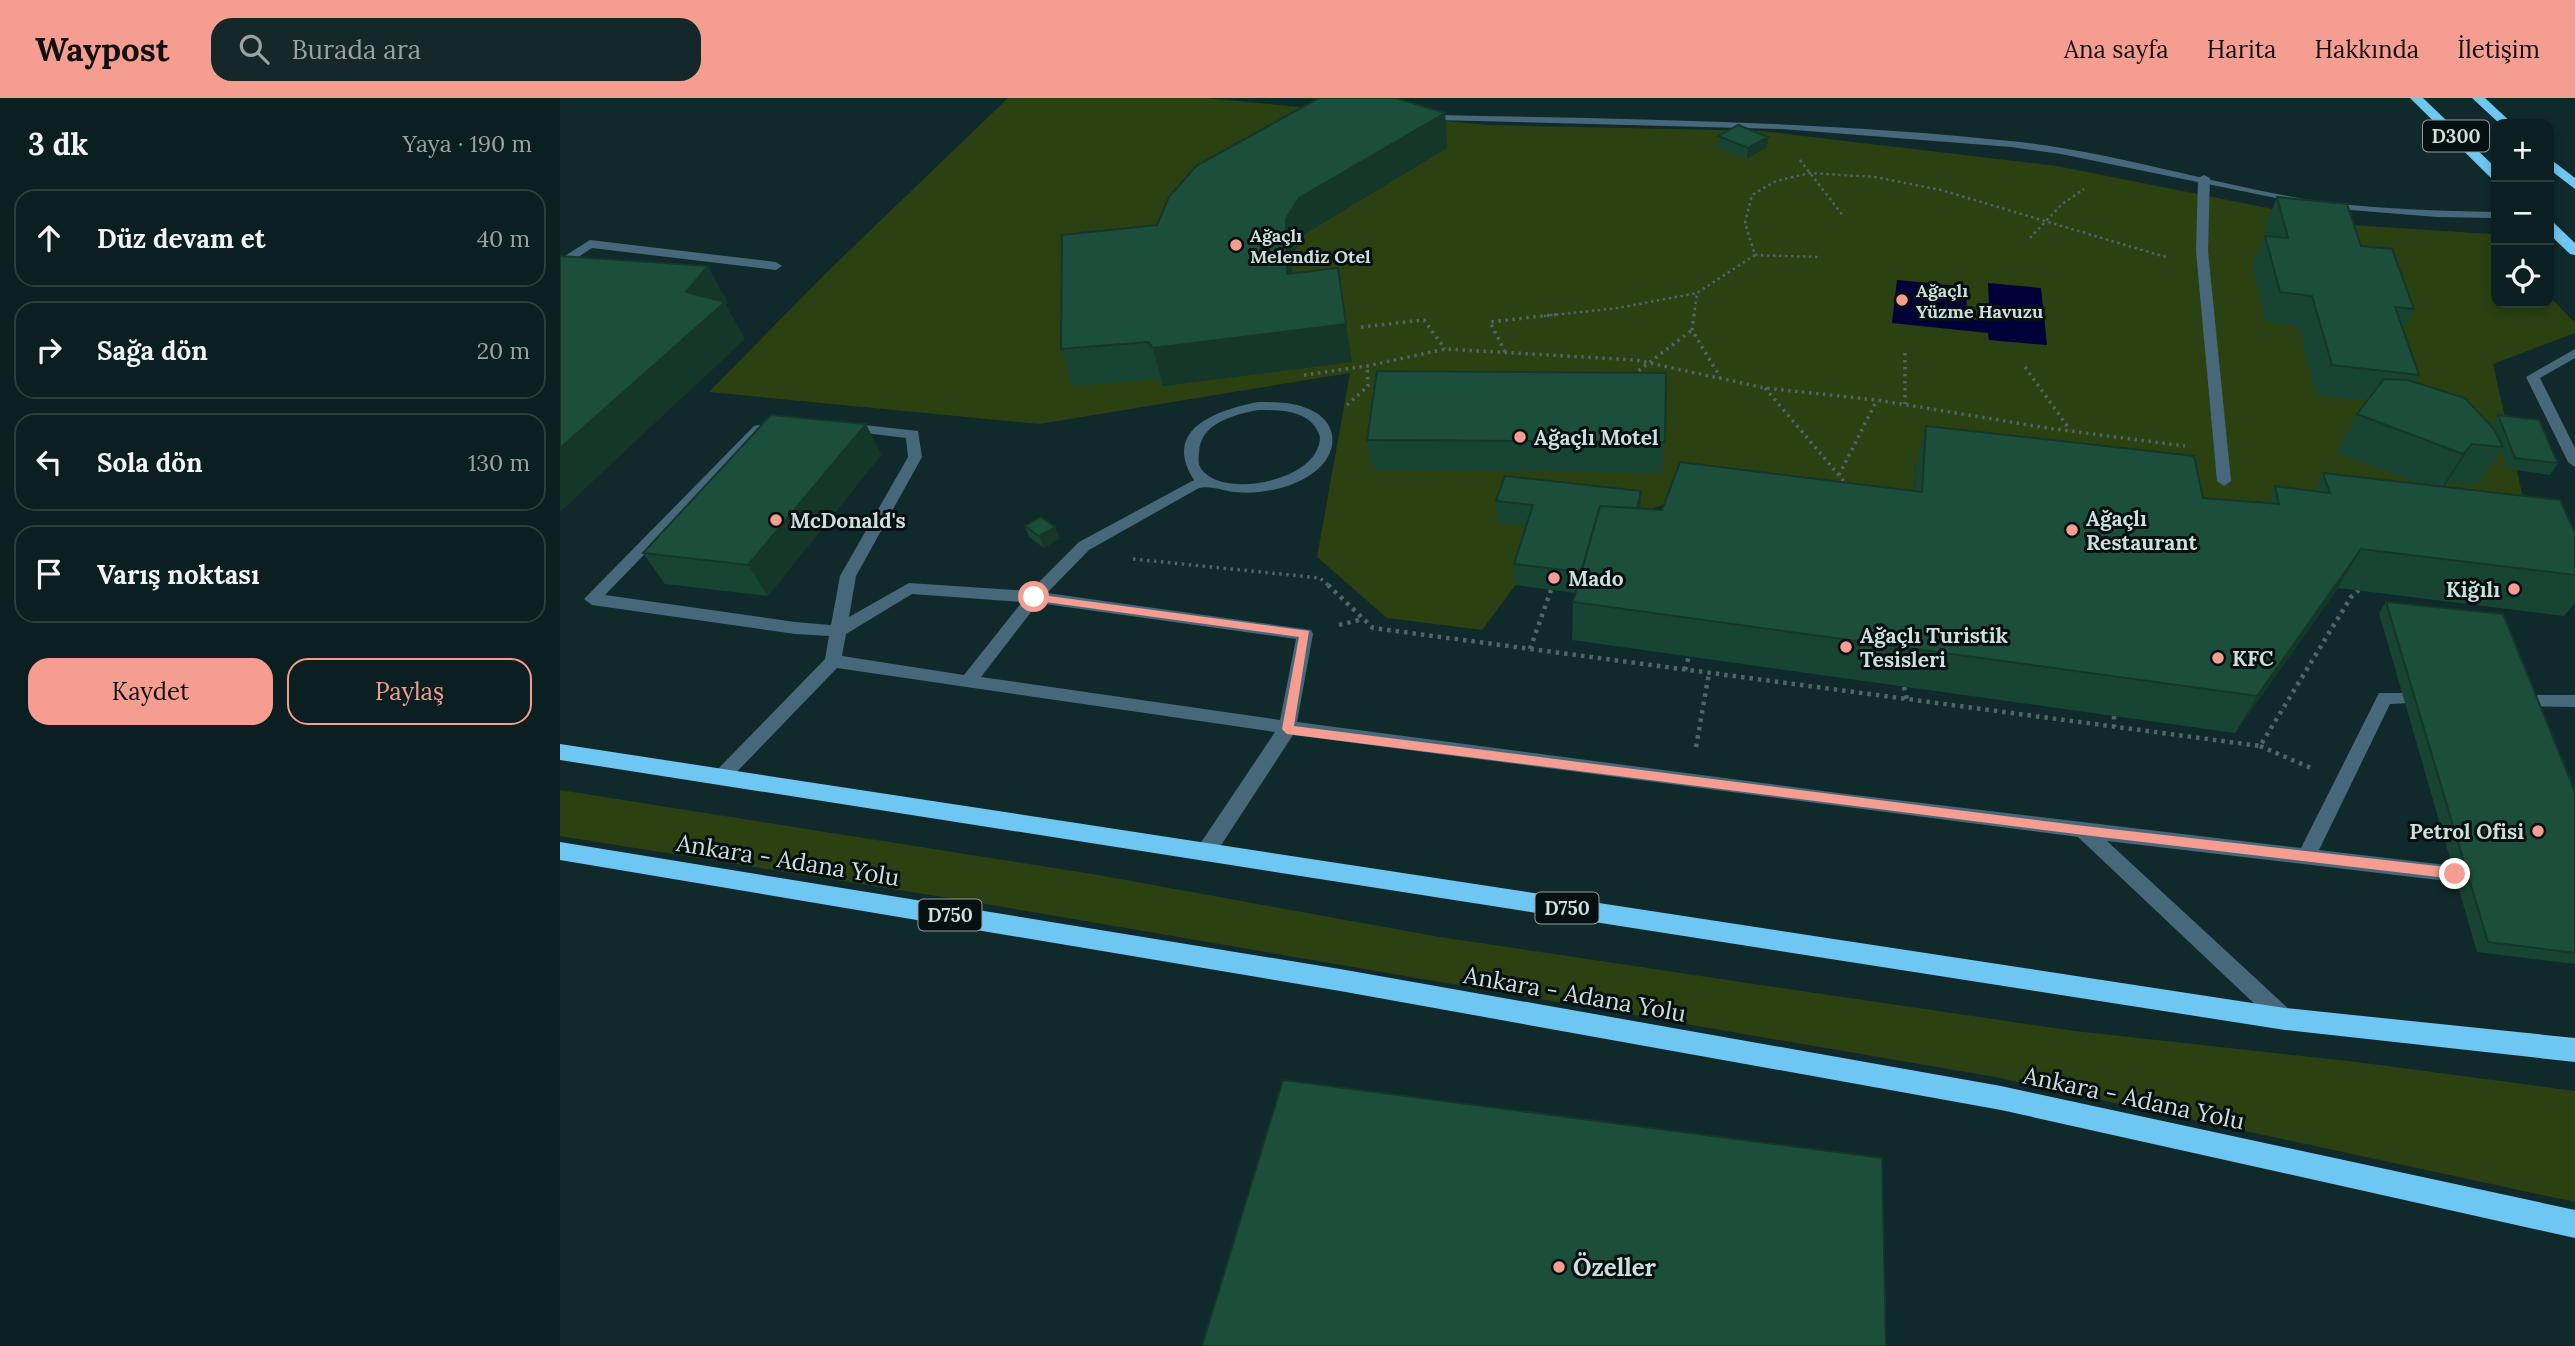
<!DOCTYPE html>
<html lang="tr">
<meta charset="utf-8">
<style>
body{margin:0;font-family:Lora,serif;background:#152729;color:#f1f3f6}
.controls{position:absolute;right:21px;top:21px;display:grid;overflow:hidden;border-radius:14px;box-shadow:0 4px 10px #0003}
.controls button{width:63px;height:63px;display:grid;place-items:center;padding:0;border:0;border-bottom:2px solid #2c3d3e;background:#0c1f20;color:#f1f3f6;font:35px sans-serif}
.stop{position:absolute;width:21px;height:21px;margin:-16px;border:5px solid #f59d90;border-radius:50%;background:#fff}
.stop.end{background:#f59d90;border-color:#fff;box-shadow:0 2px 7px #0008}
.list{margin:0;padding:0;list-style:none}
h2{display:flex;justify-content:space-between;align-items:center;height:91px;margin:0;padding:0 28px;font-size:30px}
h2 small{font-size:23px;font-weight:400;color:#9aa2a5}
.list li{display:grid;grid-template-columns:46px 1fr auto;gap:21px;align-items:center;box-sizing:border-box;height:98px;margin:0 14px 14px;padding:0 14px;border:2px solid #2c3d3e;border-radius:21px}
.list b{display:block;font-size:26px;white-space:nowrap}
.list em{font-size:23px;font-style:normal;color:#9aa2a5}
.actions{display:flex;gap:14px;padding:21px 28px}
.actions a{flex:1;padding:16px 0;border:2px solid #f59d90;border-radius:21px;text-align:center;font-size:24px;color:#f59d90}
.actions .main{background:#f59d90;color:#111}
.icon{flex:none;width:38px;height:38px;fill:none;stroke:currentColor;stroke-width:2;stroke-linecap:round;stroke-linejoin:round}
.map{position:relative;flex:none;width:2015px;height:1248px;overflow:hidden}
header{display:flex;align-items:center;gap:42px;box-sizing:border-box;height:98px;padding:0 35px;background:#f59d90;color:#111}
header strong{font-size:33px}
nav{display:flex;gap:38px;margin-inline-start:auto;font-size:24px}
.search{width:490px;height:63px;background:#152729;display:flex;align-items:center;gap:18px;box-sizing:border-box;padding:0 24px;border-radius:21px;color:#9aa2a5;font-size:26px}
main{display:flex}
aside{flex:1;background:#0c1f20}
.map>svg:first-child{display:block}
.green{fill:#2b4111}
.water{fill:#020038}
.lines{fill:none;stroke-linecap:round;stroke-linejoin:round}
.path-far2{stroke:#506666;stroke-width:2.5;stroke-dasharray:2.5 3.5;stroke-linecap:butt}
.path-far1{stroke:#506666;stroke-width:3.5;stroke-dasharray:2.5 4.5;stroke-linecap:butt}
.path{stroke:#506666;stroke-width:4.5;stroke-dasharray:3.5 5;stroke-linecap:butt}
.lane{fill:#47687a;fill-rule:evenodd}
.street{fill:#47687a;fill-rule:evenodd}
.highway{fill:#6ec6f3;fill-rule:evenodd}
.wall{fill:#184433}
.shaded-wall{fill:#143729}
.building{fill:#1c4f3b;stroke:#143729;stroke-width:2}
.route{fill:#f59d90}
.poi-dot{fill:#f59d90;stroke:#061010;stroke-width:2.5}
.labels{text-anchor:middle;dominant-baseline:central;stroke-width:6;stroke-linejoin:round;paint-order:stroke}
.far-poi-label{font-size:18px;font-weight:bold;fill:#cedddd;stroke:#061010;text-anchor:start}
.shield{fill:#061010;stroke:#92a0a0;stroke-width:2}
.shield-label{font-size:19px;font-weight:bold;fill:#cedddd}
.poi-label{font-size:21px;font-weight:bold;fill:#cedddd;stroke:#061010;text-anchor:start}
.near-street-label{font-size:24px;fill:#cedddd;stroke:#061010}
.near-poi-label{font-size:24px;font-weight:bold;fill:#cedddd;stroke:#061010;text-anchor:start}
</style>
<header>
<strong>Waypost</strong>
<div class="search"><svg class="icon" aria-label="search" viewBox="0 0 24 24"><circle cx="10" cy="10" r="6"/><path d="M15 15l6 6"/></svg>Burada ara</div>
<nav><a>Ana sayfa</a><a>Harita</a><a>Hakkında</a><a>İletişim</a></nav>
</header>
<main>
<aside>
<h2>3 dk<small>Yaya · 190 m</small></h2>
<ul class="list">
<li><svg class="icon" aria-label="ahead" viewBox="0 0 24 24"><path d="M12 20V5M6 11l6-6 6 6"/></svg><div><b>Düz devam et</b></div><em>40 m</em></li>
<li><svg class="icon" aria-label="right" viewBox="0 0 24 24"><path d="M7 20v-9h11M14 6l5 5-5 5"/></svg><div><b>Sağa dön</b></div><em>20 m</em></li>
<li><svg class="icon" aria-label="left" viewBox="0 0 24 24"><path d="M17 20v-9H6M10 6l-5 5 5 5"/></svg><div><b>Sola dön</b></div><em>130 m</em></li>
<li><svg class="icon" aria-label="arrive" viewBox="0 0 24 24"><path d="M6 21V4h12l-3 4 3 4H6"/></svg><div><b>Varış noktası</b></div></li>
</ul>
<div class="actions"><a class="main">Kaydet</a><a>Paylaş</a></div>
</aside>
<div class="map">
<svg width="2015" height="1248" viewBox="0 0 2015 1248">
<rect width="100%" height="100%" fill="#10292a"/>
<path class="green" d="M448 0H645L930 27 1202 33 1497 68 1793 127 1930 136 1936 143V205H1989V198L2015 225V235L1933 266 1972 440 1356 366 1353 409 1117 402 1080 415 973 429 955 488 922 532 827 520 757 459 790 275 479 326 149 294 267 174Z
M0 692 538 777 880 839 1201 887 1515 933 1797 964 2015 993V1104L1435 979 408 803 0 738Z"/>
<path class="water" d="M1337 182 1407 189 1406 221 1429 223V212L1470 214 1469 210 1429 207 1428 185 1481 190 1487 247 1429 242 1428 235 1332 225Z"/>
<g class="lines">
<path class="path-far2" d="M1240 62 1284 119
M1470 140 1502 106 1524 91
M1195 157 1258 159
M984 218 1058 210 1137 195
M1134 218 1137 195 1195 157 1185 125 1192 97 1216 83 1250 75 1315 79 1381 92 1609 160"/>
<path class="path-far1" d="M1134 216 1132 232 1160 279
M801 229 864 222 885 251
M945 254 930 224 1000 216
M1345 255V306
M1465 269 1510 332
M744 277 807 268 885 251 1076 262 1205 290 1317 302 1487 330 1625 348
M1073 277 1132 232
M1205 290 1288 388
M787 307 808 288 807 268
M1279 377 1317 302
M573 461 760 480 770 489"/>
<path class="path" d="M768 487 813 530 1700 648 1791 499 1799 492
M779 527 803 521
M970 551 991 492
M1125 572 1129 558
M1344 589 1347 601
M1554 618V629
M1700 648 1751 670
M1136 649 1149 575"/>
<path class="lane" d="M1644 77 1650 80 1648 153 1671 383 1664 388 1657 383 1636 153 1638 80Z
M30 142 216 164 222 168 216 172 32 150 0 171V161Z
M2015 251V260L1980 280 2015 350V369L2008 364 1966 279Z
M698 304C714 304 731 304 746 310 780 322 780 356 753 375 733 390 700 397 675 394 664 393 650 387 639 390L529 452 487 495 751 532 753 536 737 624 1286 696 1741 750 1819 595H1849L1852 600 1849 605 1830 606 1759 752 1895 768 1902 770 1905 776 1902 782 1895 784 1547 743 1732 914 1735 921 1732 928 1725 930 1718 928 1518 739 733 637 652 761 645 763 638 761 635 755 638 749 715 634 277 570 166 685H154L151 680 154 675 265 561 269 538 235 536 32 507 24 501 194 328 199 327 206 331 45 497 235 524 271 527 280 478 348 359 346 340 281 332V326L286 325 358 333 362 359 296 478 289 519 349 485 470 493 519 444 634 382C601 331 657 312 698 304ZM698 312C721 312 752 312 760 339 760 381 671 400 645 375 638 369 638 363 639 355 640 325 673 317 698 312ZM352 496 462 504 404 577 282 558 286 536ZM478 505 736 541 720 622 421 579Z
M1965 597H2015V609L1959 608 1956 603 1959 598Z"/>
<path class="street" d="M879 17C1070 21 1260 23 1450 43 1557 54 1659 89 1765 104 1821 111 1879 113 1936 114V120L1877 119 1765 110 1501 56 1451 49 1222 31 875 22V18Z"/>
<path class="highway" d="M1850 0H1863L1936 70V81L1931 80Z
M1912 0H1925L1953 26H1940Z
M1989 60 2015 80V91L1989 71Z
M1989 124 1994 125 2015 145V157L2010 156 1989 136Z
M0 646 1725 910 2015 940V964L1725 932 0 662Z
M0 744 780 871 1441 988 2015 1112V1140L1441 1012 780 893 0 762Z"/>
</g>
<path class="wall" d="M885 15 887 50 745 136 732 157V175L792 264 603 288 599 281 513 288 501 251 597 127Z
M1158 38 1208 39 1207 49 1187 61 1157 49Z
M1717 99 1801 148 1854 211 1843 232 1859 277 1855 284 1931 328 1938 317 1998 365 1990 377 1948 371 1941 352 1917 387 1887 384 1884 389 2015 435V505L2004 518 1778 490 1675 635 1012 542 1013 504 1015 495 955 487 954 466 966 428 938 425 936 403 1102 412 1354 393 1356 366 1366 328 1643 400 1706 405 1715 388 1753 393 1763 375 1857 385 1776 354 1797 316 1807 303 1756 297 1738 228 1706 224 1692 168 1705 138H1707L1705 128Z
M306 326 321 357 208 498 105 486 83 455Z
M807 342 1105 344 1102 375 812 372Z
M465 428 495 429 500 440 484 450 469 439Z
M1826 504 2015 694V866L1917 854 1819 515Z"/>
<path class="shaded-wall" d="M885 15 887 50 745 136 732 157 733 213 727 176 726 121 739 100Z
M1208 39 1207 49 1187 61 1188 50Z
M148 168 168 205 166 207 185 241 0 414V350Z
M786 226 792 264 603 288 593 250Z
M306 326 321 357 208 498 188 467Z
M1912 346 1887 384 1879 394 1903 356Z
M1081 393 1080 415 1073 428Z
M495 429 500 440 484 450 479 438Z
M1801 451 1778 490 1675 635 1697 598Z"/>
<path class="building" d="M759 0H836L885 15 739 100 726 121 727 176 778 170 786 226 593 250 588 244 501 251 502 137 597 127 609 99 636 68Z
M1178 27 1208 39 1188 50 1158 38Z
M1717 99 1787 106 1801 148 1832 151 1854 211 1835 209 1859 277 1772 267 1752 198 1720 194 1705 138 1728 140Z
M0 158 148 168 126 194 165 204 0 350Z
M817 273 1106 275 1105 344 807 342Z
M1824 281 1848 282 1905 300 1934 331 1943 349 1912 346 1903 356 1797 316Z
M211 317 306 326 188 467 83 455Z
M1938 317 1979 322 1998 365 1955 360Z
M1366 328 1634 358 1643 400 1719 406 1715 388 1770 395 1763 375 2000 402 2015 435V477L1801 451 1697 598 1013 504 1040 408 1102 412 1120 364 1362 394Z
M945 378 1081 393 1077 410 1040 408 1021 474 954 466 973 407 936 403Z
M481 419 495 429 479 438 465 428Z
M1826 504 1943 516 2015 694V855L1928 844Z
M723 982 1322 1060 1326 1248H642Z"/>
<path class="route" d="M474 496 749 533 734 628 1524 728 1895 770 1901 776 1895 781 1524 737 727 636 722 631 739 539 471 502 469 499Z"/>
<g class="poi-dot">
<circle cx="676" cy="147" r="7"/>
<circle cx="1342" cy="202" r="7"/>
<circle cx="960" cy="339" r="7"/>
<circle cx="216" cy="422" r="7"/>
<circle cx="1512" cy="432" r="7"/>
<circle cx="994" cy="480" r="7"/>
<circle cx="1954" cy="491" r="7"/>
<circle cx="1286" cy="549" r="7"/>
<circle cx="1658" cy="560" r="7"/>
<circle cx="1978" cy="733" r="7"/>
<circle cx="999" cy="1169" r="7"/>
</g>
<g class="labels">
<g class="far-poi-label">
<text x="690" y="137">Ağaçlı<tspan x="690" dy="21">Melendiz Otel</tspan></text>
<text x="1356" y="192">Ağaçlı<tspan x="1356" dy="21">Yüzme Havuzu</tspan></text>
</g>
<g class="shield">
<rect x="1863" y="22.5" width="66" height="31" rx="5"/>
<rect x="975.5" y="794.5" width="63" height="31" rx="5"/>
<rect x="358.5" y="801.5" width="63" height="31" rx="5"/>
</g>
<g class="shield-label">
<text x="1896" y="38">D300</text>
<text x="1007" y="810">D750</text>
<text x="390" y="817">D750</text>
</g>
<g class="poi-label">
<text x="974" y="339">Ağaçlı Motel</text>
<text x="1526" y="420">Ağaçlı<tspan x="1526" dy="24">Restaurant</tspan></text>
<text x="230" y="422">McDonald's</text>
<text x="1008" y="480">Mado</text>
<text x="1940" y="491" text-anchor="end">Kiğılı</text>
<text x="1300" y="537">Ağaçlı Turistik<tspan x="1300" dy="24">Tesisleri</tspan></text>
<text x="1672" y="560">KFC</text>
<text x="1964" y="733" text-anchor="end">Petrol Ofisi</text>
</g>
<g class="near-street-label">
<text transform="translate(228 762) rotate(9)">Ankara - Adana Yolu</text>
<text transform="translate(1015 896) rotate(10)">Ankara - Adana Yolu</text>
<text transform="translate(1574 1000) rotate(12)">Ankara - Adana Yolu</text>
</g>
<g class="near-poi-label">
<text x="1013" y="1169">Özeller</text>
</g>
</g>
</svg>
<div class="controls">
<button>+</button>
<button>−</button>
<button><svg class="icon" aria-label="locate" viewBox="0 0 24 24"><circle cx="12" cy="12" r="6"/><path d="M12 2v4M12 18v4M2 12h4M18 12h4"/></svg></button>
</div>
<div class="stop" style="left:474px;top:499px"></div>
<div class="stop end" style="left:1895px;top:776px"></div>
</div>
</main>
